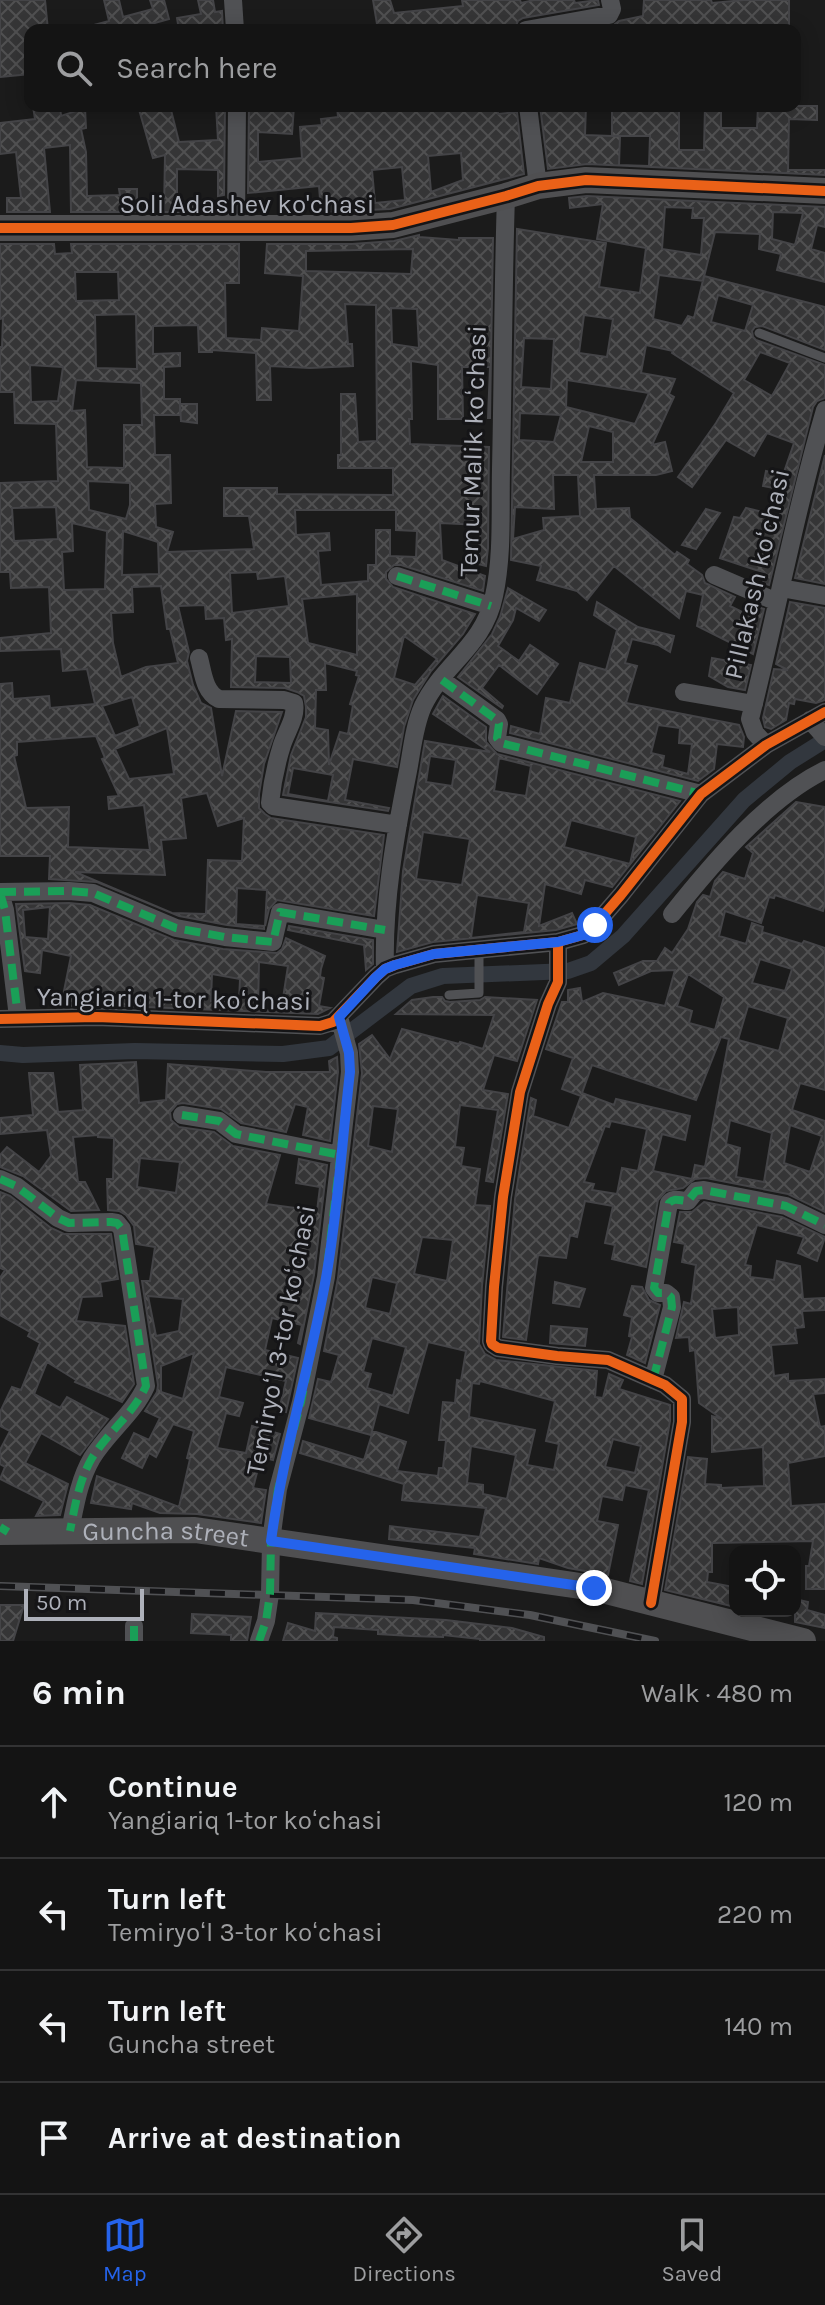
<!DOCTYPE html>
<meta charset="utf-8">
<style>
body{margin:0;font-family:Karla,sans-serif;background:#212122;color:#f1f3f6}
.controls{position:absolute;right:24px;bottom:24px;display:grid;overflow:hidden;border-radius:16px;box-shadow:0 4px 20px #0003}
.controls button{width:72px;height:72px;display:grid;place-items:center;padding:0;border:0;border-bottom:2px solid #333334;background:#141414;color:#f1f3f6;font:40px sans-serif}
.scale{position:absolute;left:24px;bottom:20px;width:120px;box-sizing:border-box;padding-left:8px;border:4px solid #aeb1ba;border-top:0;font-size:22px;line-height:28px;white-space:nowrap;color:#aeb1ba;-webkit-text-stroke:6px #151517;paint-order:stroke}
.stop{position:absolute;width:24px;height:24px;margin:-18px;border:6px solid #2563eb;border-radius:50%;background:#fff}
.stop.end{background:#2563eb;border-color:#fff;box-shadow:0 2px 8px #0008}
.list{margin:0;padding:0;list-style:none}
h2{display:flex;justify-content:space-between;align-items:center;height:104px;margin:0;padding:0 32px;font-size:34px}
h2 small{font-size:26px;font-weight:400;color:#9d9ea0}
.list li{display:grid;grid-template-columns:52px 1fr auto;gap:24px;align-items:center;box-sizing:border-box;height:112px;padding:0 32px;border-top:2px solid #333334}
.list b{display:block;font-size:30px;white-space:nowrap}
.list p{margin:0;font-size:26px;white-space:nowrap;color:#9d9ea0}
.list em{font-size:26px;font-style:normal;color:#9d9ea0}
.icon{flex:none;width:44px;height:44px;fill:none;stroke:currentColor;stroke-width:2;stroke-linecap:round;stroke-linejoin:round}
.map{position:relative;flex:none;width:825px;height:1641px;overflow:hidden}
.search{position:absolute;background:#141414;box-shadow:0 4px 20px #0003;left:24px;right:24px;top:24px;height:88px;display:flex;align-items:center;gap:20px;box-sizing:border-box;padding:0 28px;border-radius:16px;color:#9d9ea0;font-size:30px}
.sheet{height:552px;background:#141414}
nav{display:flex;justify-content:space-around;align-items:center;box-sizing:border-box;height:112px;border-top:2px solid #333334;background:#141414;font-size:22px;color:#9d9ea0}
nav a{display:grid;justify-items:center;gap:4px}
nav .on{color:#2563eb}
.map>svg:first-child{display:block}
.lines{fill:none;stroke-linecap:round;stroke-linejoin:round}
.canal{stroke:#32373e;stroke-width:16}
.building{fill:url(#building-cross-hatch);stroke:#444447;stroke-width:2;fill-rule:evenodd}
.lane{stroke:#505154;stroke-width:9}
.street{stroke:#505154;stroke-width:18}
.secondary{stroke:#4f4f51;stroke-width:26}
.rail-casing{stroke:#505154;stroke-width:8}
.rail{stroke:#151517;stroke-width:5;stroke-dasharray:15;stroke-linecap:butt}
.quiet{stroke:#1a9f57;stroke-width:8;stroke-dasharray:16 8;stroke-linecap:butt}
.cycleway-casing{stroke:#151517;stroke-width:15}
.cycleway{stroke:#ea6118;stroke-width:10}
.route{stroke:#2563eb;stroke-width:10}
.labels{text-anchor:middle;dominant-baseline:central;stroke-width:6;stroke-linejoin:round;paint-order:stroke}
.street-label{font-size:26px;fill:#aeb1ba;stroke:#151517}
</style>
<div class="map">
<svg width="825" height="1641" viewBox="0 0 825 1641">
<defs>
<pattern id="building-cross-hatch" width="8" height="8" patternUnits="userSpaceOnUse" patternTransform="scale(2)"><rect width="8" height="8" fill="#353536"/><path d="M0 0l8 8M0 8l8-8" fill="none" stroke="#505051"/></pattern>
</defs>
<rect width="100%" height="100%" fill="#1b1b1b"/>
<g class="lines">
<path class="canal" d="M0 1053 23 1055 135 1051 283 1054 329 1048 411 986 443 976 568 971 591 963 623 936 744 800 790 762 825 740"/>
</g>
<path class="building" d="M0 0H45L48 30H30V74L0 77Z
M104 0H119L123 17 153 9 150 0H164L169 19 144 26 145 30H90V26L109 21Z
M198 0H213L215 12 222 11 223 30H213V27L179 30 177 18 201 14Z
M373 0H390L394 13 463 6 462 0H520L521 3 534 0H574L575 3 598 0 599 5 523 18 518 21 514 30H378Z
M644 0H711L712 3 744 0H789V30H773V26L725 30H593L611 27 619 21 643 16Z
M33 106H60L61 116 85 108 86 128 81 129 86 152 87 196 120 195 119 189H137V211H164L165 155 153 158 138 106H170L179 142 218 140 216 106H225L224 195 218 196V170L177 169V203L207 204V210L224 212H71L70 145 44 148 50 212H7V198H21L16 152 0 154V123L35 119Z
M249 106H294L292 134 258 132V162L302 158 300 127 322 125 321 119 338 117 337 106H497L498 114 517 112 524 174 390 209 321 212 319 186 248 193ZM461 153 463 180 431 192 428 156ZM402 167 405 200 375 203 372 170Z
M540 106H586L585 135 612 136V106H679V150H704L705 106H721V128H757L758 106H817V120L789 119 788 170H825V175L587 164 548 169ZM612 136H650L649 166 619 165 620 136Z
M587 196 825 207V227L817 225 811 249 825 253V282L777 270 781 254 759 249 760 234 715 232 703 281 659 275 653 319 682 326 688 316 694 318 704 276 825 307V350L762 326 755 327 752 331 753 337 756 340 825 365V398L817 401 813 407 769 585 763 583 765 573 720 558 734 517 740 518 746 508 780 516 784 490 763 486 766 471 783 475 794 443 767 433 754 456 726 440 692 487 678 477 716 423 734 393 672 353 673 351 646 345 641 373 675 379 669 394 674 397 652 445 665 442 672 471 656 475H594L596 509 629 508 630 518 675 555 677 552 689 560 687 564 702 575 705 583 735 597 730 606 754 618 758 607 764 609 753 654 697 626 703 595 686 591 679 618 614 566 587 600 577 591 537 580 541 566 511 560 517 229 606 243 599 287 640 293 646 248 597 239 603 204 570 208 569 198ZM665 207 693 208 692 218H704L701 255 662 249ZM773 212 803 213 795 245 772 239ZM718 295 753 305 745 331 711 322ZM584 315 613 319 607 357 579 353ZM524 338 554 339 551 389 521 387ZM760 352 790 363 772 396 744 380ZM567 380 649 393 635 424 566 407ZM520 413 561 415 554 442 519 440ZM589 426 613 432V462H581ZM553 475H578L580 516 543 518 544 530 513 539 515 507 554 509Z
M419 235V237L459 240V238H493L490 418H488L490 367H462L463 419H438V365L411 361 412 419H409L410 444 489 447 488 548 486 566 478 564 481 525 440 523 442 560 485 576 483 591 401 565H394L386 572V579L393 587 475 614 463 634 431 671 413 700 404 727 397 767 353 759 345 800 389 808 388 811 283 795 291 755 306 717V707L304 696 297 692 285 688 231 687 232 639 226 640 224 618 206 619 205 605 178 606 189 652 187 661 193 685 201 703 211 708 222 776 236 711 282 712 264 764 259 794V808L265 814 271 818 384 835 374 916 277 900 269 909 265 926 267 890 237 888 236 924 264 926V929L227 925 179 916 97 882 49 879 50 856H0V684L12 683 13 699 49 696 50 708 95 704 87 669 63 671 61 649 0 651V638L51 633 49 587 11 588 10 572H0V483L58 481 56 424 15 423 14 392H0V347H2L3 318 0 319V244H54L55 254 72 253 71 244H239V283H225L226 338 261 340 262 328 299 331 303 276 265 273 267 244H352L394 241ZM413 249 411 274 306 271V251ZM75 272H118L119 300 76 301ZM345 304 376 305 377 441 358 442 355 394H341V455H338V468H393V495L277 494V488H224V516H249L254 549 167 552 173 532 156 527 155 504 171 503 170 455H155L154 415H180V405L181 421 197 423V404H180V399H164V367L180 366V353L153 354V326L198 325 199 352H212V350L256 353 257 400H271L270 366 310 368 353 366 352 344H348ZM391 308 417 309 419 348 392 344ZM136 314 137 369 96 368 95 315ZM30 365 63 367 58 401 31 402ZM76 380 141 383 142 425H124V468L87 467 85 410 72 411ZM88 481 130 483V505L126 519 89 510ZM56 507 58 539 14 541 12 508ZM295 510H396V530L417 531 416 557 390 556V530H376V565H368V581L321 585 318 551 330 550 329 533 296 535ZM72 523 107 531 105 589 64 590 62 552 73 551ZM123 531 158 542 159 574 122 575ZM257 572 258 579 285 576 289 606 232 613 230 573ZM161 586 167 629H170L178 663 146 667 121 677 113 643 111 613 133 612 132 587ZM357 594V655L308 643 302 599ZM404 636 437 659 415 685 394 678ZM256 656 290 657 291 683 255 682ZM325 663 357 671 356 675 359 676 350 704 353 705 348 734 340 732 329 765 328 730 315 728 316 690H326ZM132 697 140 726 115 736 102 706ZM167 728 174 774 129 779 115 749ZM96 736 105 758 102 759 119 796 108 797 109 809 144 805 150 850 68 847 69 807 26 808 14 756 17 755V742ZM293 768 333 775 328 801 288 794ZM207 793 218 826 244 818 242 861 208 860 206 914 172 913 75 872 165 875 161 840 186 838 181 798Z
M825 455V584L795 578Z
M706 509 720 513 696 549 682 545Z
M508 588 546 610 539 621 516 608 513 620 498 646 519 661 530 645 558 664 537 694 499 665 482 688 503 706 502 708 458 677 492 634 500 617Z
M597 602 638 627 674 636 670 652 658 645 632 639 625 663 637 666 626 703 739 725 744 737 743 747 717 744 714 769 698 781 510 733 511 726 540 734 546 698 570 703 580 663 606 670 617 630 594 615ZM658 725 680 728 679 743 692 744 688 774 662 767 664 756 651 753Z
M790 602 825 608V700L816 703 795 699 794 704 789 703 786 720 771 729 765 727 763 718 774 669 788 670 776 664Z
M712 658 751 665 745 690 728 687 709 676Z
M443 696 486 727V742L497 754 680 801 612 887 585 880 581 894 545 884 539 926 572 913 577 924 556 930 433 942 397 952 403 871 425 741 490 752 433 714ZM430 756 456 760 452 786 426 782ZM499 758 531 766 526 796 494 791ZM571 820 636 837 630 864 564 847ZM423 832 470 839 462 885 416 879ZM477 895 529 903 524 932 471 938Z
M796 802 825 807V903L823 911 775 895 774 898 769 897 761 923 725 911 719 936 746 944 752 923 763 927 762 932 802 944 804 941 825 948V1090L800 1083 792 1110 825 1121V1212L788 1194 706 1178 695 1179 683 1188 666 1191 658 1200 646 1267 612 1259 615 1245 605 1243 613 1206 585 1201 577 1237 570 1235 566 1258 538 1255 526 1340 503 1337 515 1199 531 1098 536 1100 533 1116 569 1128 581 1096 562 1089 573 1058 546 1049 562 1002H568V990L580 988 582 1002 603 993 665 1006 675 970 651 971 619 985 614 973 643 961H657L665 948 672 953 688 929 697 902 703 895 710 897 715 881 723 872 745 879 753 853 746 847ZM760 959 792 969 785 991 752 983ZM688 974 724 997 715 1030 689 1023 692 1011 677 1006ZM748 1006 788 1018 779 1051 738 1040ZM721 1037 729 1039 705 1167 695 1165 692 1179 653 1171 662 1134 685 1140 690 1116 616 1099 614 1105 582 1093 592 1065 696 1100ZM730 1120 772 1133 764 1182 736 1177 740 1148 726 1144ZM611 1121 647 1129 638 1171 622 1168 617 1194 592 1190 594 1184 584 1182 605 1126 609 1127ZM790 1125 822 1136 810 1172 784 1163Z
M69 903 90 905 174 940 223 949 277 953 282 949 286 938 325 956 321 969 320 977 324 978 319 1006 330 1008 318 1014 97 1005 61 1006 71 956 42 950 40 973 25 971 16 904ZM50 907 48 939 25 937 23 910ZM259 962 288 966 281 1011 258 1010ZM212 974 240 979 239 1002 211 1001Z
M289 926 373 940V964L366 970 364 945 288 930Z
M433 997H442L445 1001 450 1002 480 1000 485 997 537 1000 517 1061 494 1055 483 1090 508 1094 493 1182 486 1181 498 1110 460 1105 455 1147 464 1148 461 1166 480 1169 475 1205 490 1206 482 1286 479 1344 485 1354 496 1360 597 1371 595 1397 603 1398 609 1374 623 1380 619 1389 670 1405V1421L642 1584 630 1581 649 1490 625 1485 622 1500 602 1496 597 1521 618 1525 608 1575 568 1568 539 1558 538 1564 474 1554 475 1548 389 1539 390 1526 480 1537 486 1508 402 1500 404 1484 300 1453 303 1441 364 1460 373 1431 406 1442 397 1471 438 1476 439 1468H443L446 1440H439L443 1402 455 1403 457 1380 461 1381 466 1351 428 1342 408 1413 379 1404 371 1435 309 1418 318 1379 331 1382 339 1355 324 1351 338 1278 362 1073 359 1044 372 1035 390 1059 402 1029 459 1044 460 1042 483 1049 494 1015 396 1014 412 1000ZM373 1106 398 1109 392 1152 368 1146ZM422 1237 453 1240 447 1281 414 1274ZM372 1277 397 1283 390 1314 365 1308ZM372 1338 406 1347 393 1396 367 1388 371 1374 363 1372ZM480 1381 555 1401 546 1441 559 1444 554 1470 527 1465 535 1430 469 1417 472 1383 479 1384ZM613 1439 641 1446 635 1473 605 1467ZM471 1446 516 1455 507 1499 483 1494V1485L467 1483Z
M337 1057 338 1072 330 1141 303 1135 308 1107 295 1104 286 1132 241 1123 221 1109 183 1103 177 1104 170 1112 171 1120 179 1127 214 1132 233 1146 280 1155 266 1204 317 1211 320 1187 296 1183 299 1159 327 1165 314 1275 300 1344 298 1343 302 1325 272 1318 265 1350 298 1358 286 1412 279 1410 286 1381 226 1367 219 1397 243 1403 239 1416 226 1413 217 1448 246 1453 252 1426 280 1434 273 1460 261 1457 253 1488 266 1490 261 1523 197 1514 160 1513 132 1503 131 1509 91 1503 97 1476 179 1507 190 1459 187 1458 194 1431 173 1424 156 1457 149 1453 142 1468 122 1458 134 1433 149 1440 160 1418 145 1411 157 1392 158 1385 142 1281H150L155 1247 136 1244 134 1226 126 1215 119 1211 108 1210 107 1179H113L114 1138 98 1137V1135L73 1137 78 1182H85L99 1210 71 1211 23 1176 0 1167V1155L7 1147 39 1172 51 1156 47 1130 0 1134V1118L33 1115 29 1073H53L58 1112 83 1110 80 1065 136 1062 139 1103 166 1100 168 1064 266 1072H330L329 1061ZM140 1158 180 1162 176 1193 137 1187ZM148 1296 183 1299 179 1331 156 1336ZM194 1353 183 1399 161 1392V1366Z
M0 1192 10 1196 51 1228 64 1234H111L118 1279 100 1282 102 1296 82 1297 76 1321 125 1326 134 1384 122 1402 75 1382 76 1380 47 1362 34 1394 60 1408 67 1397 108 1419 80 1455 41 1433 25 1463 68 1484 60 1515 36 1516 44 1501 0 1479 5 1467 0 1464V1450L10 1431 0 1426V1412L12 1387 21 1390 40 1343 28 1336 30 1332 0 1315V1278L5 1270 0 1268Z
M704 1202 782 1217 825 1237 817 1261 798 1253 804 1237 757 1225 745 1265 751 1266 750 1277 774 1280 777 1261 800 1266 803 1299 825 1298V1310L802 1311 804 1327 795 1328 797 1343 771 1345 774 1376 788 1374V1381L825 1379V1393L813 1394 820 1427 825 1426V1456L788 1463 791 1506 825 1504V1589H806V1566H809L813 1541 712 1543V1572H708L707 1582 734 1587 735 1607 665 1590 688 1457 707 1459 705 1484 721 1485V1488L764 1486 763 1447 712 1452V1416L722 1419 699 1403 695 1350 690 1351 689 1337 676 1338 684 1302 691 1304 696 1265 682 1262 685 1244 674 1242 680 1212H692ZM738 1307 739 1335 715 1338 712 1309Z
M555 1282 585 1289 579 1307 553 1303Z
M632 1286 642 1287 649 1300 660 1305 645 1363 627 1355 632 1337 629 1336 632 1317 624 1315Z
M551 1326 587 1329 585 1346 550 1343Z
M795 1599 808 1602 807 1610 825 1615V1628L795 1622Z
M0 1605H24L13 1641H0Z
M316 1613 446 1620 512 1628 544 1637V1641H480V1639L443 1635V1637L411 1636 378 1634V1630L334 1627 333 1637 337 1638V1641H283L288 1623 315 1631Z
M192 1614 251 1617 247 1641H231V1635L191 1633Z"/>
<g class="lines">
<path class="lane" d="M759 333 825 358
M449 995 479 993V950"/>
<path class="street" d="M233 0 235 30
M526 30 609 15 612 9 610 0
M528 106 538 186
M236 226 237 106
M714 575 777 602
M397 576 491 606
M781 588 825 596
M199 658C203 672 204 692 219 699L284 700 294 703C297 717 286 732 282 745 276 764 272 784 270 803L273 806 398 825
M442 680 497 720 499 724 497 738 501 743 701 794
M684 692 754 704
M810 720 825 737
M766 745 755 733 750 719C776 616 795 512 825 410
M0 892 69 891 93 893 176 928 225 937 273 942 280 912 385 930
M0 893 5 910 18 1017
M672 914C712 864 766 799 825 770
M558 942V982L548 1004 520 1092 503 1197 494 1287 491 1341 492 1344 498 1348 557 1356 608 1360 665 1385 682 1399V1422L651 1603
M385 969C383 903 395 836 408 771 412 750 414 726 423 706 443 664 484 646 494 596 503 555 500 510 501 469 503 378 503 287 506 196
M0 1019 97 1017 320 1026 333 1022 376 977 385 969 395 965 434 954 558 942 583 935 595 925 621 895 701 794 766 745 825 712
M182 1115 219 1121 236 1134 340 1155
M0 1179 16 1186 58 1218 69 1223 111 1222 117 1223 122 1229 146 1386C134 1413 108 1432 92 1458 79 1480 75 1506 70 1531
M653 1380 672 1307 671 1297 666 1293H658L654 1288 669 1203C675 1197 680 1201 688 1201L696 1191 704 1190 786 1206 825 1225
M134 1626V1641
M259 1641 266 1621 270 1594 271 1541 278 1489 301 1402 326 1277 350 1072 349 1053 339 1017"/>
<g class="secondary">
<path d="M0 228H351L393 225 506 196 538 186 586 180 825 191"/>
<path id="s1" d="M0 1532 195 1530 594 1588 803 1641"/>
</g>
<g class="rail-casing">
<path id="rail" d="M0 1586 413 1600 530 1615 655 1641"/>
</g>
<use href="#rail" class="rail"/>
<path class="quiet" d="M397 576 491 606
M442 680 497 720 499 724 497 738 501 743 701 794
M0 892 69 891 93 893 176 928 225 937 273 942 280 912 385 930
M0 893 5 910 18 1017
M182 1115 219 1121 236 1134 340 1155
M0 1179 16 1186 58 1218 69 1223 111 1222 117 1223 122 1229 146 1386C134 1413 108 1432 92 1458 79 1480 75 1506 70 1531
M653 1380 672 1307 671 1297 666 1293H658L654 1288 669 1203C675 1197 680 1201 688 1201L696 1191 704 1190 786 1206 825 1225
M0 1527 8 1532
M134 1626V1641
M259 1641 266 1621 270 1594 271 1541 278 1489 301 1402 326 1277 350 1072 349 1053 339 1017"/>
<g class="cycleway-casing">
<path id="cycleway" d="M0 228H351L393 225 506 196 538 186 586 180 825 191
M558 942V982L548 1004 520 1092 503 1197 494 1287 491 1341 492 1344 498 1348 557 1356 608 1360 665 1385 682 1399V1422L651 1603
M0 1019 97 1017 320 1026 333 1022 376 977 385 969 395 965 434 954 558 942 583 935 595 925 621 895 701 794 766 745 825 712"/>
</g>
<use href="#cycleway" class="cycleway"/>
</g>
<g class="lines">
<path class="route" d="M594 1588 271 1541C283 1452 310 1367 326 1278 338 1210 342 1141 350 1072L349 1053 339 1017 376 977 385 969 395 965 434 954 558 942 583 935 595 925"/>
</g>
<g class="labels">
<g class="street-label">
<text x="247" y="204">Soli Adashev ko'chasi</text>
<text transform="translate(473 451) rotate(-88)">Temur Malik koʻchasi</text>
<text transform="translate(757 574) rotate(-77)">Pillakash koʻchasi</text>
<text transform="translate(174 999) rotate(1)">Yangiariq 1-tor koʻchasi</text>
<text transform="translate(281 1340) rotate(-79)">Temiryoʻl 3-tor koʻchasi</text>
<text stroke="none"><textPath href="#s1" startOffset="166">Guncha street</textPath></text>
</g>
</g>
</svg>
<div class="controls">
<button><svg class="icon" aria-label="locate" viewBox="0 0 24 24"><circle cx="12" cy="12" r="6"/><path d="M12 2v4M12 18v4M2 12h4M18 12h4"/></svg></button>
</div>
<div class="scale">50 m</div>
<div class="stop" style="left:595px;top:925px"></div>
<div class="stop end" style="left:594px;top:1588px"></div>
<div class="search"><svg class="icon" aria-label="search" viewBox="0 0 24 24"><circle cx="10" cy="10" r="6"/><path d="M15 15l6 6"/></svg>Search here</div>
</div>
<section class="sheet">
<h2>6 min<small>Walk · 480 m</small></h2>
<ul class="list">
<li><svg class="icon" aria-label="ahead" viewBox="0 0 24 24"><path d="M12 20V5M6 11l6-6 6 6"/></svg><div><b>Continue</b><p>Yangiariq 1-tor koʻchasi</p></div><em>120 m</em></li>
<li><svg class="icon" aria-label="left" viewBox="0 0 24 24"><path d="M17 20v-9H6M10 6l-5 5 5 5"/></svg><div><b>Turn left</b><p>Temiryoʻl 3-tor koʻchasi</p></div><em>220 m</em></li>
<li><svg class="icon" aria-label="left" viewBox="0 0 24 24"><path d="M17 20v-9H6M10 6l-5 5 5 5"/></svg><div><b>Turn left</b><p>Guncha street</p></div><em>140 m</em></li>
<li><svg class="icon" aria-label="arrive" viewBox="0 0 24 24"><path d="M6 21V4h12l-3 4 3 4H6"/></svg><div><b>Arrive at destination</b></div></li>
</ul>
</section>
<nav>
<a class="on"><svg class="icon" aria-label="map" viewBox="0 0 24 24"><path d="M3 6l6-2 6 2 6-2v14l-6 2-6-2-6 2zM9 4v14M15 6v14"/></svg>Map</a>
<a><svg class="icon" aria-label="directions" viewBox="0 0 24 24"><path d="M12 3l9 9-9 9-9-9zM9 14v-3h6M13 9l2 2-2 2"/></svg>Directions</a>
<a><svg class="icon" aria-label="saved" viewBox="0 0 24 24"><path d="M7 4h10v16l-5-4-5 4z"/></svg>Saved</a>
</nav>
